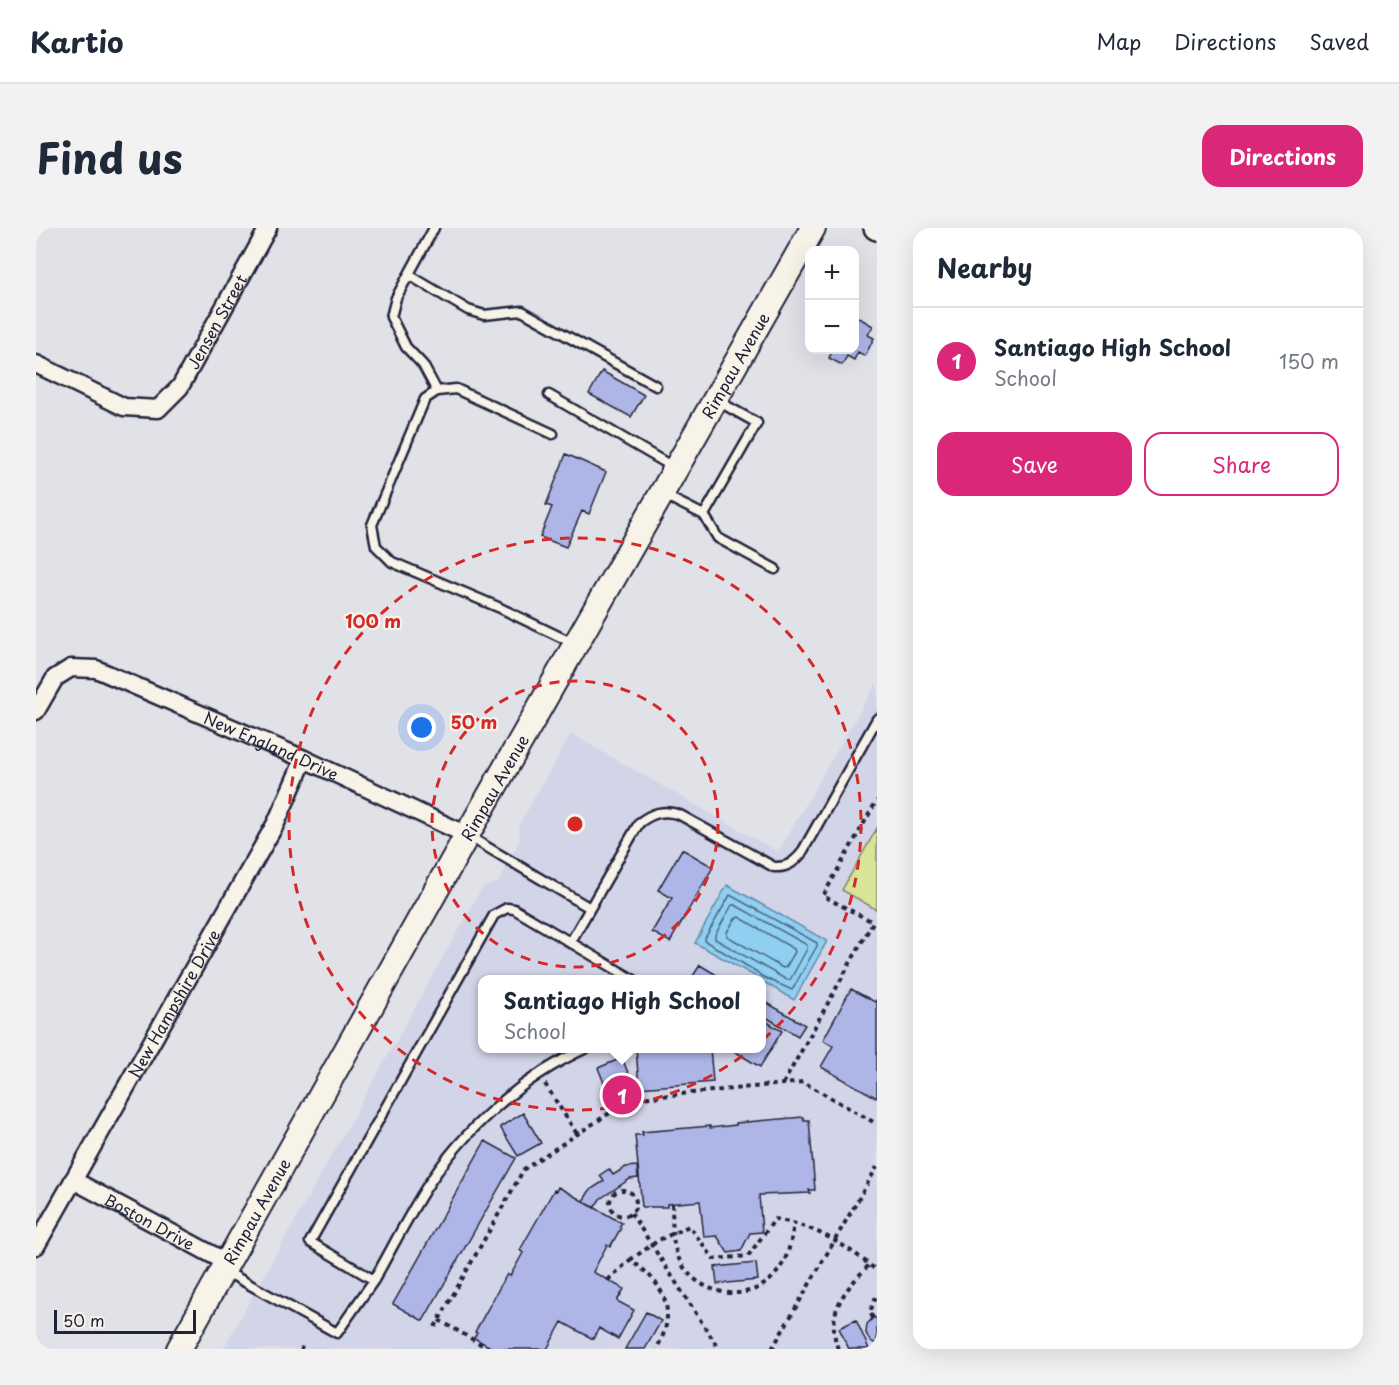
<!DOCTYPE html>
<meta charset="utf-8">
<style>
body{margin:0;font-family:"Playpen Sans",sans-serif;background:#f2f2f3;color:#1f2937}
.controls{position:absolute;right:18px;top:18px;display:grid;overflow:hidden;border-radius:12px;box-shadow:0 6px 24px #0002}
.controls button{width:54px;height:54px;display:grid;place-items:center;padding:0;border:0;border-bottom:2px solid #e0e1e3;background:#fff;color:#1f2937;font:30px sans-serif}
.scale{position:absolute;left:18px;bottom:15px;width:142px;box-sizing:border-box;padding-left:6px;border:3px solid #22223b;border-top:0;font-size:16px;line-height:21px;white-space:nowrap;color:#22223b;-webkit-text-stroke:4px #f7f3e8;paint-order:stroke}
.you{position:absolute;left:386px;top:500px;width:21px;height:21px;margin:-15px;border:4px solid #fff;border-radius:50%;background:#1a73e8;box-shadow:0 0 0 9px #1a73e833}
.badge{display:grid;place-items:center;width:39px;height:39px;border-radius:50%;background:#db2777;color:#fff;font-size:20px;font-weight:700}
.pin{position:absolute;translate:-50% -50%;border:3px solid #fff;box-shadow:0 2px 6px #0006}
.popup{position:absolute;left:442px;top:747px;width:288px;height:78px;box-sizing:border-box;display:grid;place-content:center;border-radius:12px;background:#fff;filter:drop-shadow(0 2px 4px #0005);font-size:20px;white-space:nowrap;color:#747a83}
.popup b{font-size:22px;color:#1f2937}
.popup::after{content:'';position:absolute;left:50%;top:100%;margin-left:-12px;border:12px solid transparent;border-top-color:#fff}
.list{margin:0;padding:0;list-style:none}
h2{display:flex;justify-content:space-between;align-items:center;height:78px;margin:0;padding:0 24px;font-size:26px}
h2 small{font-size:20px;font-weight:400;color:#747a83}
.list li{display:grid;grid-template-columns:39px 1fr auto;gap:18px;align-items:center;box-sizing:border-box;height:108px;padding:0 24px;border-top:2px solid #e0e1e3}
.list b{display:block;font-size:22px;white-space:nowrap}
.list p{margin:0;font-size:20px;white-space:nowrap;color:#747a83}
.list em{font-size:20px;font-style:normal;color:#747a83}
.actions{display:flex;gap:12px;padding:18px 24px}
.actions a{flex:1;padding:14px 0;border:2px solid #db2777;border-radius:18px;text-align:center;font-size:21px;color:#db2777}
.actions .main{background:#db2777;color:#fff}
.map{position:relative;flex:none;width:841px;height:1121px;overflow:hidden;border-radius:18px}
header{display:flex;align-items:center;gap:36px;box-sizing:border-box;height:84px;padding:0 30px;background:#fff;border-bottom:2px solid #e0e1e3}
header strong{font-size:28px}
nav{display:flex;gap:33px;margin-inline-start:auto;font-size:21px}
.intro{display:flex;align-items:center;justify-content:space-between;box-sizing:border-box;height:144px;padding:0 36px}
h1{margin:0;font-size:42px}
.button{padding:15px 27px;border-radius:18px;background:#db2777;color:#fff;font-size:21px;font-weight:700}
main{display:flex;gap:36px;padding:0 36px}
aside{flex:1;background:#fff;border-radius:18px;box-shadow:0 6px 24px #0002}
.map>svg:first-child{display:block}
.built{fill:#d2d4e8;fill-rule:evenodd}
.green{fill:#d9e497;stroke:#7e8369;stroke-width:1.5}
.water{fill:#8fcff0;stroke:#638aa8;stroke-width:1.5}
.lines{fill:none;stroke-linecap:round;stroke-linejoin:round}
.shore{stroke:#4e6783;stroke-width:1.5}
.building{fill:#aeb6e7;stroke:#22223b;stroke-width:1.5}
.service-casing{stroke:#22223b;stroke-width:13}
.minor-casing{stroke:#22223b;stroke-width:21}
.tertiary-casing{stroke:#22223b;stroke-width:26}
.secondary-casing{stroke:#22223b;stroke-width:28}
.path{stroke:#22223b;stroke-width:4;stroke-dasharray:4.5 4.5;stroke-linecap:butt}
.service{stroke:#f7f3e8;stroke-width:8}
.minor{stroke:#f7f3e8;stroke-width:16}
.tertiary{stroke:#f7f3e8;stroke-width:21}
.secondary{stroke:#f7f3e8;stroke-width:24}
.ring{fill:none;stroke:#d62828;stroke-width:3;stroke-dasharray:10 8}
.labels{text-anchor:middle;dominant-baseline:central;stroke-width:4.5;stroke-linejoin:round;paint-order:stroke}
.street-label{font-size:16px;fill:#22223b;stroke:#f7f3e8}
.centre{fill:#d62828;stroke:#f7f3e8;stroke-width:3}
.ring-label{font-size:18px;text-anchor:middle;font-weight:bold;fill:#d62828;stroke:#f7f3e8;stroke-width:4.5;stroke-linejoin:round;paint-order:stroke}
</style>
<header>
<strong>Kartio</strong>
<nav><a>Map</a><a>Directions</a><a>Saved</a></nav>
</header>
<div class="intro"><h1>Find us</h1><a class="button">Directions</a></div>
<main>
<div class="map">
<svg width="841" height="1121" viewBox="0 0 841 1121">
<rect width="100%" height="100%" fill="#e1e1e8"/>
<filter id="ink" filterUnits="userSpaceOnUse"><feTurbulence type="fractalNoise" baseFrequency=".0167" numOctaves="2"/><feDisplacementMap in="SourceGraphic" scale="12" xChannelSelector="R" yChannelSelector="G"/><feConvolveMatrix kernelMatrix="1 2 1 2 8 2 1 2 1" color-interpolation-filters="sRGB"/></filter>
<g filter="url(#ink)">
<path class="built" d="M841 454V1121H187L446 660 463 654 484 611 483 597 535 506 742 624ZM446 752H726V820H446Z"/>
<path class="green" d="M841 600V682L806 662Z"/>
<path class="water" d="M691 657 791 713 758 772 726 753V752L659 715Z"/>
<g class="lines">
<path class="shore" d="M694 667 781 715V718L756 762 725 748 721 744 669 713V710Z
M696 677H699L771 717V721L754 752H751L679 711V707Z
M703 689 758 721 759 724 750 739 747 740 691 708V704L699 691Z"/>
</g>
<path class="building" d="M818 87 837 98 832 107 838 110 829 128 822 124 818 132 811 128 806 137 793 130 797 122H795H818Z
M566 143 608 167 595 189 553 166Z
M530 226 570 244 553 286 546 283 530 319 504 309 516 279 510 277Z
M646 621 677 639 634 714 616 704 636 670 622 662Z
M664 737 689 752H663L657 748Z
M815 761 839 774 841 771V870L785 839 797 818 787 812Z
M726 772 769 797 762 808 726 787Z
M726 791 746 803 724 839 693 820H726Z
M600 820H674L677 854 603 860Z
M586 830 599 862 575 872 562 840Z
M487 885 505 915 482 928 464 899Z
M767 889 768 892H773L779 962H773L774 965 723 967 726 1004 714 1005 705 1023 692 1025 681 1008 668 1009 664 973 631 976V979H606L599 907H607L606 904 674 898V900L700 897V895Z
M449 913 480 930 387 1093 357 1076Z
M601 938 602 950 594 951 564 971 558 980 547 973 554 962 568 953 564 947 573 941 577 947 590 939Z
M522 959 586 995 583 999 585 1000 574 1019 571 1017 557 1044 588 1061 581 1073 598 1082 582 1111 563 1100 557 1111 526 1094 511 1121H458L438 1110 441 1105 439 1104 471 1046 474 1048 487 1025 484 1022 518 962 520 963Z
M720 1035 722 1052 681 1056 679 1039Z
M610 1084 625 1093 609 1121H589Z
M837 1090H841V1116L834 1113 830 1105 831 1096Z
M820 1092 833 1121H813L803 1100Z"/>
<g class="lines">
<g class="service-casing">
<path id="service" d="M398 0 360 70 355 89 370 119 387 137 401 163
M373 47 432 82 448 87 486 83 620 158
M513 167 637 239
M517 206 420 161 401 163 389 171 336 297 340 318 356 334 462 379 539 416
M626 266 668 287 721 195 680 172
M668 287 682 310 739 341
M434 609 554 680
M534 715 603 595C616 585 628 581 644 587L738 639C750 640 757 635 765 626L841 491
M189 1043 301 1105 338 1052 274 1014 458 687 471 680 478 681 598 752
M338 1052C355 1022 371 990 390 960 428 901 485 850 550 820"/>
</g>
<g class="minor-casing">
<g id="minor">
<path id="s1" d="M0 136 88 179 122 181 144 159 232 0"/>
<path id="s2" d="M0 483 19 450 35 440 60 441 268 531 431 607"/>
<path id="s3" d="M37 952 190 1034"/>
<path id="s4" d="M0 1018 240 595 268 531"/>
</g>
</g>
<g class="tertiary-casing">
<path id="tertiary" d="M839 0 841 1"/>
</g>
<g class="secondary-casing">
<g id="secondary">
<path id="s5" d="M143 1121 431 607 777 0"/>
</g>
</g>
<path class="path" d="M509 856 541 906
M747 856 837 694 787 668 841 572
M574 975a13 13 0 1 1 26 0a13 13 0 1 1-26 0Z
M636 976C637 992 635 1011 641 1026 656 1068 715 1080 742 1043 753 1028 755 1013 758 995
M595 985 683 1121
M594 1032 623 1012 653 998 678 1031 712 1028 739 991C781 999 809 1016 841 1043
M572 1052 594 1032C628 1054 643 1084 620 1121
M837 1090 834 1084 841 1066
M403 1092 453 1121
M399 1099 488 941 595 871 767 854 841 896
M264 1120 267 1121
M736 1121 841 939
M802 1121C789 1083 809 1062 833 1037"/>
<use href="#service" class="service"/>
<use href="#minor" class="minor"/>
<use href="#tertiary" class="tertiary"/>
<use href="#secondary" class="secondary"/>
</g>
</g>
<g class="ring">
<circle cx="539" cy="596" r="143"/>
<circle cx="539" cy="596" r="286"/>
</g>
<g class="labels">
<g class="street-label">
<text stroke="none"><textPath href="#s1" startOffset="238">Jensen Street</textPath></text>
<text stroke="none"><textPath href="#s5" startOffset="1130">Rimpau Avenue</textPath></text>
<text stroke="none"><textPath href="#s2" startOffset="273">New England Drive</textPath></text>
<text stroke="none"><textPath href="#s5" startOffset="644">Rimpau Avenue</textPath></text>
<text stroke="none"><textPath href="#s4" startOffset="279">New Hampshire Drive</textPath></text>
<text stroke="none"><textPath href="#s5" startOffset="158">Rimpau Avenue</textPath></text>
<text stroke="none"><textPath href="#s3" startOffset="87">Boston Drive</textPath></text>
</g>
</g>
<circle cx="539" cy="596" r="9" class="centre"/>
<g class="ring-label">
<text x="337" y="400">100 m</text>
<text x="438" y="501">50 m</text>
</g>
</svg>
<div class="controls">
<button>+</button>
<button>−</button>
</div>
<div class="scale">50 m</div>
<div class="you"></div>
<div class="pin badge" style="left:586px;top:867px">1</div>
<div class="popup"><b>Santiago High School</b>School</div>
</div>
<aside>
<h2>Nearby<small></small></h2>
<ul class="list">
<li><span class="badge">1</span><div><b>Santiago High School</b><p>School</p></div><em>150 m</em></li>
</ul>
<div class="actions"><a class="main">Save</a><a>Share</a></div>
</aside>
</main>
